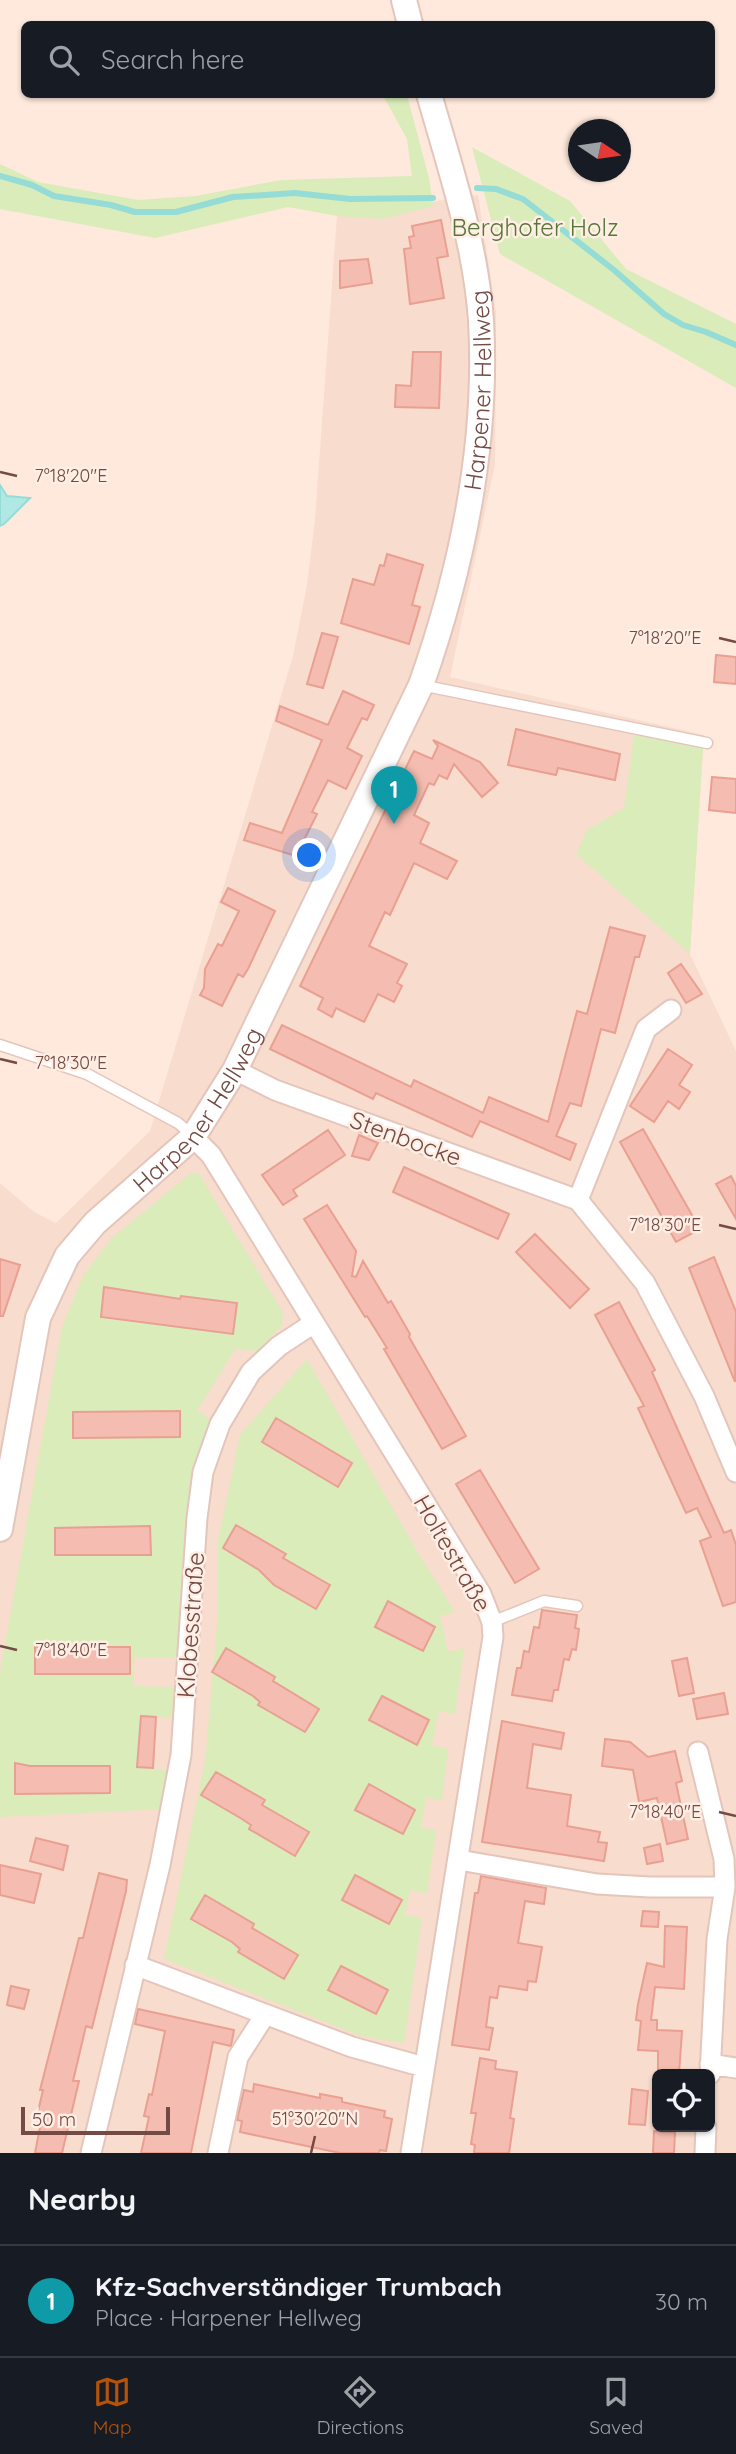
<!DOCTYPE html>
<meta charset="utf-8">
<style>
body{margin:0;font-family:Quicksand,sans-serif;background:#242831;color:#f1f3f6}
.controls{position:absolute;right:21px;bottom:21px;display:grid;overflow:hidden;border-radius:10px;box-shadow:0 2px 5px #0004}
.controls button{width:63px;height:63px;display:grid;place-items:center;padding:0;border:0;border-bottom:2px solid #363941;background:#171b24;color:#f1f3f6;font:35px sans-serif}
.compass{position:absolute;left:568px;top:119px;width:63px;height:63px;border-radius:50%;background:#171b24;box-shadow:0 2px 5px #0004;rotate:103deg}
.scale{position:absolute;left:21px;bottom:18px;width:149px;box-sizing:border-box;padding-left:7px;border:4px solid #744a44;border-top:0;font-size:19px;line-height:24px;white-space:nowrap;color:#744a44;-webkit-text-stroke:5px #ffeee4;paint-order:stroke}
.you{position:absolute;left:310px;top:856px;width:24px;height:24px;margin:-18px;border:5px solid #fff;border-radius:50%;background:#1a73e8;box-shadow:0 0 0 10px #1a73e833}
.badge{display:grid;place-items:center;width:46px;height:46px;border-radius:50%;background:#b45309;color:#fff;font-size:23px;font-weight:700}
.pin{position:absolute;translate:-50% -58px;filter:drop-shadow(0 2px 4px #0008)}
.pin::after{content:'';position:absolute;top:37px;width:24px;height:21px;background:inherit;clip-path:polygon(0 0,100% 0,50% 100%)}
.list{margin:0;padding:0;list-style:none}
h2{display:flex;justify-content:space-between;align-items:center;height:91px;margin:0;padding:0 28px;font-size:30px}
h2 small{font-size:23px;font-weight:400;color:#9ea1a6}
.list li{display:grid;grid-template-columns:46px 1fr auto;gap:21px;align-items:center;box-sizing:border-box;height:112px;padding:0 28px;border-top:2px solid #363941}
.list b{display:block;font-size:26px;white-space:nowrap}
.list p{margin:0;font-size:23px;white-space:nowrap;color:#9ea1a6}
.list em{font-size:23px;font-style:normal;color:#9ea1a6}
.icon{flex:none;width:38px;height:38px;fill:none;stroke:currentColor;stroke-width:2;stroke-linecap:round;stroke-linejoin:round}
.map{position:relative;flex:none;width:736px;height:2153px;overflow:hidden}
.search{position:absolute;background:#171b24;box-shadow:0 2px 5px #0004;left:21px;right:21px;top:21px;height:77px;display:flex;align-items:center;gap:18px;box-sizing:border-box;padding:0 24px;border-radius:10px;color:#9ea1a6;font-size:26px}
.sheet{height:203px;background:#171b24}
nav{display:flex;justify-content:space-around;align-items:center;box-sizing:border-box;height:98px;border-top:2px solid #363941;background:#171b24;font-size:19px;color:#9ea1a6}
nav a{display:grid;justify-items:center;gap:4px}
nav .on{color:#b45309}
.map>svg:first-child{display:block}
.residential{fill:#f8dccd;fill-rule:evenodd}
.green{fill:#d9ecba}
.water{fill:#b0e8e4;stroke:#95dbd6;stroke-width:2}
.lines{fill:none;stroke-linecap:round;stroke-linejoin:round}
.stream{stroke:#95dbd6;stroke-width:6}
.building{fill:#f5bdb1;stroke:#e99f91;stroke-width:2}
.service-casing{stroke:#e4c5bb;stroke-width:13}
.minor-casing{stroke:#e4c5bb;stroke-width:23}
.tertiary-casing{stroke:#e4c5bb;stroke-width:28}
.service{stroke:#fff;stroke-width:10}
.minor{stroke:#fff;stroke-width:19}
.tertiary{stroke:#fff;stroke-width:24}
.ticks{fill:none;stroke:#744a44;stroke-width:2.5}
.labels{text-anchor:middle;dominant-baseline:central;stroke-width:5;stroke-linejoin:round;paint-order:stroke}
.park-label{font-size:24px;fill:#587539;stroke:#ffeee4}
.street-label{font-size:24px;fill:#744a44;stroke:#ffeee4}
.ticks-label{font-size:18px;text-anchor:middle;fill:#744a44;stroke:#ffeee4;stroke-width:5;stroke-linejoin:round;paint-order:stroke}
</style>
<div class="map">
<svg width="736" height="2153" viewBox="0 0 736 2153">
<rect width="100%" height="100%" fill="#fee9dc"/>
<path class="residential" d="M478 195 496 312 495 464 450 677 704 735 690 954 736 1051V2153H0V1183L34 1212 56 1223 150 1131 293 656 307 585 315 519 337 216ZM657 2074H710V2127H657Z"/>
<path class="green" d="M379 95H407L429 178 433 206 382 219 337 216 288 207 155 238 0 209V164L38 182 138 200 196 196 281 180 412 176 407 139 385 99Z
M472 147 570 201 626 269 736 324V388L500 254Z
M634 735 703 747 690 954 576 854 587 830 624 808Z
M191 1173 199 1174 283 1313 282 1326 257 1351 235 1349 197 1411 211 1420 190 1485 177 1657H134V1686L175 1687V1718L141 1717 137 1766 170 1771 166 1809 0 1817V1672L62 1327 84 1274 112 1238Z
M307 1359 417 1551 455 1612 440 1616 448 1652 464 1648 455 1714 439 1711 432 1745 448 1749 442 1800 426 1798 421 1827 436 1831 427 1893 410 1890 405 1915 422 1918 404 2043 361 2036 164 1959 205 1762 218 1613V1540L240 1435Z"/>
<path class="water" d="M0 485 7 496 30 498 4 524 0 526Z"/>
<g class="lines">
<path class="stream" d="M0 176 32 185 54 196 111 205 135 212H176L233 197 295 193 350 199 433 198
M477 188 496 189 523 199 614 270 664 314 683 325 706 332 736 345"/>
</g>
<path class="building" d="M441 220 448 256 437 258 444 298 410 304 404 249 411 248 409 237 414 236 412 226Z
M368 259 372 283 340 288V261Z
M413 352H441L439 408 395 407 396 385 411 386Z
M387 554 423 565 412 605 420 607 409 644 341 623 353 579 374 585 380 565 384 566Z
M322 633 338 637 323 688 307 684Z
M716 655 736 657V684L714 682Z
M343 691 374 705 367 720 362 718 347 748 362 756 346 789 328 780 312 812 317 814 296 856 244 840 250 823 282 833 322 740 276 721 280 706 328 725Z
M516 729 620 754 615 780 558 768 556 775 508 765Z
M433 740 480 762 498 783 482 797 454 764 447 779 439 775 434 785 429 783 414 815 429 823 420 843 457 861 447 879 414 863 390 915 385 912 369 946 407 964 397 983 402 986 394 1002 378 994 364 1022 336 1008 332 1017 318 1009 323 998 300 986 414 751 432 759 438 746Z
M712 777 736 779V813L709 810Z
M228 888 275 911 248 969 243 977 238 974 222 1006 200 995 204 988 205 969 218 944 222 946 239 911 221 902Z
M610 927 645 936 639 957H635L615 1033 601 1029 581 1106 570 1103 556 1136 576 1144 570 1160 480 1121 472 1137 376 1093 373 1099 270 1049 282 1025 411 1087 414 1080 483 1113 489 1097 548 1122 577 1011 587 1014Z
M681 964 702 994 686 1003 668 973Z
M668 1049 692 1065 679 1085 690 1092 679 1109 668 1101 654 1122 630 1106Z
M643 1129 700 1229 676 1242 620 1142Z
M328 1130 345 1155 293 1190 297 1196 283 1205 262 1175Z
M359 1135 378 1143 369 1160 352 1156Z
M404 1167 509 1214 498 1239 393 1192Z
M731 1176 736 1186V1219L716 1184Z
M327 1205 356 1251 352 1276 356 1277 363 1261 388 1303 391 1301 410 1334 409 1337 466 1436 442 1449 384 1349 387 1348 367 1316 365 1317 304 1219Z
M535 1234 589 1289 570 1308 516 1252Z
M714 1257 736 1312 735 1382 689 1268Z
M0 1259 20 1265 3 1316H0Z
M104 1287 180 1299 181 1296 237 1303 233 1334 101 1317Z
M619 1302 655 1370 652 1372 724 1533 731 1530 736 1545V1602L723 1606 700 1541 711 1537 697 1508 686 1513 638 1408 644 1406 595 1315Z
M180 1411V1437L73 1438V1412Z
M276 1418 352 1463 338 1487 262 1442Z
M480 1470 539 1569 515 1583 456 1484Z
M236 1525 286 1554 283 1558 330 1585 316 1609 274 1585 259 1570 223 1548Z
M150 1526 151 1555H55V1528Z
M388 1601 435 1627 423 1651 375 1627Z
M542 1610 577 1615 575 1628 579 1629 576 1650 572 1649 569 1660 564 1659 558 1690H554L552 1701 512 1695 517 1668H521L524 1651 529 1652 534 1627 539 1628Z
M35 1647H130V1674H35Z
M226 1648 275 1677 273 1681 319 1709 305 1732 258 1705 260 1702 253 1696 212 1672Z
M687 1658 694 1693 679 1696 672 1661Z
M724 1693 728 1714 697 1719 693 1699Z
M382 1696 429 1720 417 1745 369 1720Z
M141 1716 156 1717 153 1768 137 1767Z
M502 1721 564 1733 561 1749 533 1744 527 1788 571 1795 567 1826 600 1832 598 1842 607 1843 604 1861 482 1842Z
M605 1739 630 1742 648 1757 675 1751 682 1781 676 1783 688 1839 667 1844 657 1798 639 1802 633 1770 602 1766Z
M15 1763 30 1766H110V1793L15 1794Z
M216 1772 265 1800 262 1805 309 1832 295 1856 249 1829 251 1825 242 1819 201 1795Z
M369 1784 415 1810 403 1834 355 1810Z
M36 1838 68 1846 63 1870 30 1861Z
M660 1844 663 1861 647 1864 644 1848Z
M0 1865 41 1874 34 1903 0 1895Z
M99 1873 127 1880 126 1891 92 2028 86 2026 73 2081H79L62 2153H35L42 2117 37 2116 43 2090H40L79 1938H83Z
M355 1875 402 1900 389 1924 342 1900Z
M481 1876 546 1888 544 1904 525 1901 518 1943 542 1947 536 1982 528 1981 527 1990 499 1986 497 1998 490 1997 486 2027 493 2028 489 2050 452 2045 475 1893H478Z
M205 1895 254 1924 252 1928 298 1955 284 1979 238 1952 240 1949 232 1942 191 1919Z
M643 1911 659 1912 658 1927 641 1926Z
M665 1926 687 1927 684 1989 655 1987 651 2020H657V2030L682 2031 679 2074H658V2051L638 2050 641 2021 636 2020 638 2004 647 1963 664 1967Z
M341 1966 388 1990 376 2014 328 1990Z
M11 1986 29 1990 24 2009 7 2005Z
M138 2009 234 2030 231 2046 213 2042 191 2153H141L149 2117 144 2116 149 2094 152 2095 165 2031 135 2024Z
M480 2058 496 2061 495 2069 517 2072 510 2118 514 2119 509 2153H474L475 2145 471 2144 476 2113H471Z
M254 2084 320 2098V2094L342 2098V2102L385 2111 384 2117 392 2119 386 2151 380 2150 379 2153H340L240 2132 242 2121 237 2120 244 2090 253 2092Z
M632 2089 648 2091 645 2125 629 2124Z
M654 2131 675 2132 674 2153H653Z"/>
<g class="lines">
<g class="service-casing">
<path id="service" d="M421 685 707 743
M0 1045 87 1074 178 1123 193 1136
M492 1622 544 1601 577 1606"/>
</g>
<g class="minor-casing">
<path id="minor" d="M235 1070 275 1090 578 1200 645 1283 704 1396 736 1472
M193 1137 211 1155 481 1594 492 1622 493 1637 411 2153
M578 1200 646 1029 671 1010
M698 1752 724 1859 725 1887 717 1939 710 2074
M459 1860 597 1884 650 1887H725
M135 1965 352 2047 424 2067
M710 2064 736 2068
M91 2153 160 1865 181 1755 197 1518 203 1472 220 1424 251 1372 279 1346 314 1323
M218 2153 238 2057 265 2015
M705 2153 706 2127"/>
</g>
<g class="tertiary-casing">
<g id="tertiary">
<path d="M404 0 410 24"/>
<path id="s1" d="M0 1529 38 1318 67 1256 95 1223 193 1137 235 1070 421 685C462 569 488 445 481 321 476 244 450 168 429 94"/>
</g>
</g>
<use href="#service" class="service"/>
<use href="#minor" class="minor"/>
<use href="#tertiary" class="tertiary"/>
</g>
<path class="ticks" d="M0 472 17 476M719 638 736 642M0 1059 17 1063M719 1225 736 1229M0 1646 17 1650M719 1812 736 1816M311 2153 315 2136"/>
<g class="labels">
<g class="park-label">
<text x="535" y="227">Berghofer Holz</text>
</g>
<g class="street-label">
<text stroke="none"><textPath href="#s1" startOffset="1265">Harpener Hellweg</textPath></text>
<text stroke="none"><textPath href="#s1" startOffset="481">Harpener Hellweg</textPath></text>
<text transform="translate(406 1138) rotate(20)">Stenbocke</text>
<text transform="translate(453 1553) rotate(60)">Holtestraße</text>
<text transform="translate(190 1625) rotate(-86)">Klobesstraße</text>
</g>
</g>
<g class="ticks-label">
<text x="71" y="482">7°18'20"E</text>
<text x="665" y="644">7°18'20"E</text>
<text x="71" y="1069">7°18'30"E</text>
<text x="665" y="1231">7°18'30"E</text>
<text x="71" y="1656">7°18'40"E</text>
<text x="665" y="1818">7°18'40"E</text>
<text x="315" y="2125">51°30'20"N</text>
</g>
</svg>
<div class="controls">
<button><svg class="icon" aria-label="locate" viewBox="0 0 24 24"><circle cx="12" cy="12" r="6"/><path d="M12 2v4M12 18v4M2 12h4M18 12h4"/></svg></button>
</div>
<svg class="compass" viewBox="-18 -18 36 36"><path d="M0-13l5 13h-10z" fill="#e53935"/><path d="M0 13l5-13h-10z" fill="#9ea1a6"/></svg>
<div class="scale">50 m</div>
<div class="you"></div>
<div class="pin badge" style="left:394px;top:824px;background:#0f9aa8">1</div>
<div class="search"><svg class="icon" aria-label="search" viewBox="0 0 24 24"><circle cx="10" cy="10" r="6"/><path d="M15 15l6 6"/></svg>Search here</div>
</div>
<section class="sheet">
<h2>Nearby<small></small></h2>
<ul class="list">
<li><span class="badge" style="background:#0f9aa8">1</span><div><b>Kfz-Sachverständiger Trumbach</b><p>Place · Harpener Hellweg</p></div><em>30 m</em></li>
</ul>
</section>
<nav>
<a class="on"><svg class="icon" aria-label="map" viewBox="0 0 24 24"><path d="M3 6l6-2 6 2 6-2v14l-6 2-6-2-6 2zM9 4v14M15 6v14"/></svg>Map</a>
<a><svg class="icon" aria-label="directions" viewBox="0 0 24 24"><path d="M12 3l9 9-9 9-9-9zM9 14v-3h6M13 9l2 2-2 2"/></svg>Directions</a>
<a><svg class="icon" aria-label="saved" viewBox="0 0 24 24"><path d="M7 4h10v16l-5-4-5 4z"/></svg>Saved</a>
</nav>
